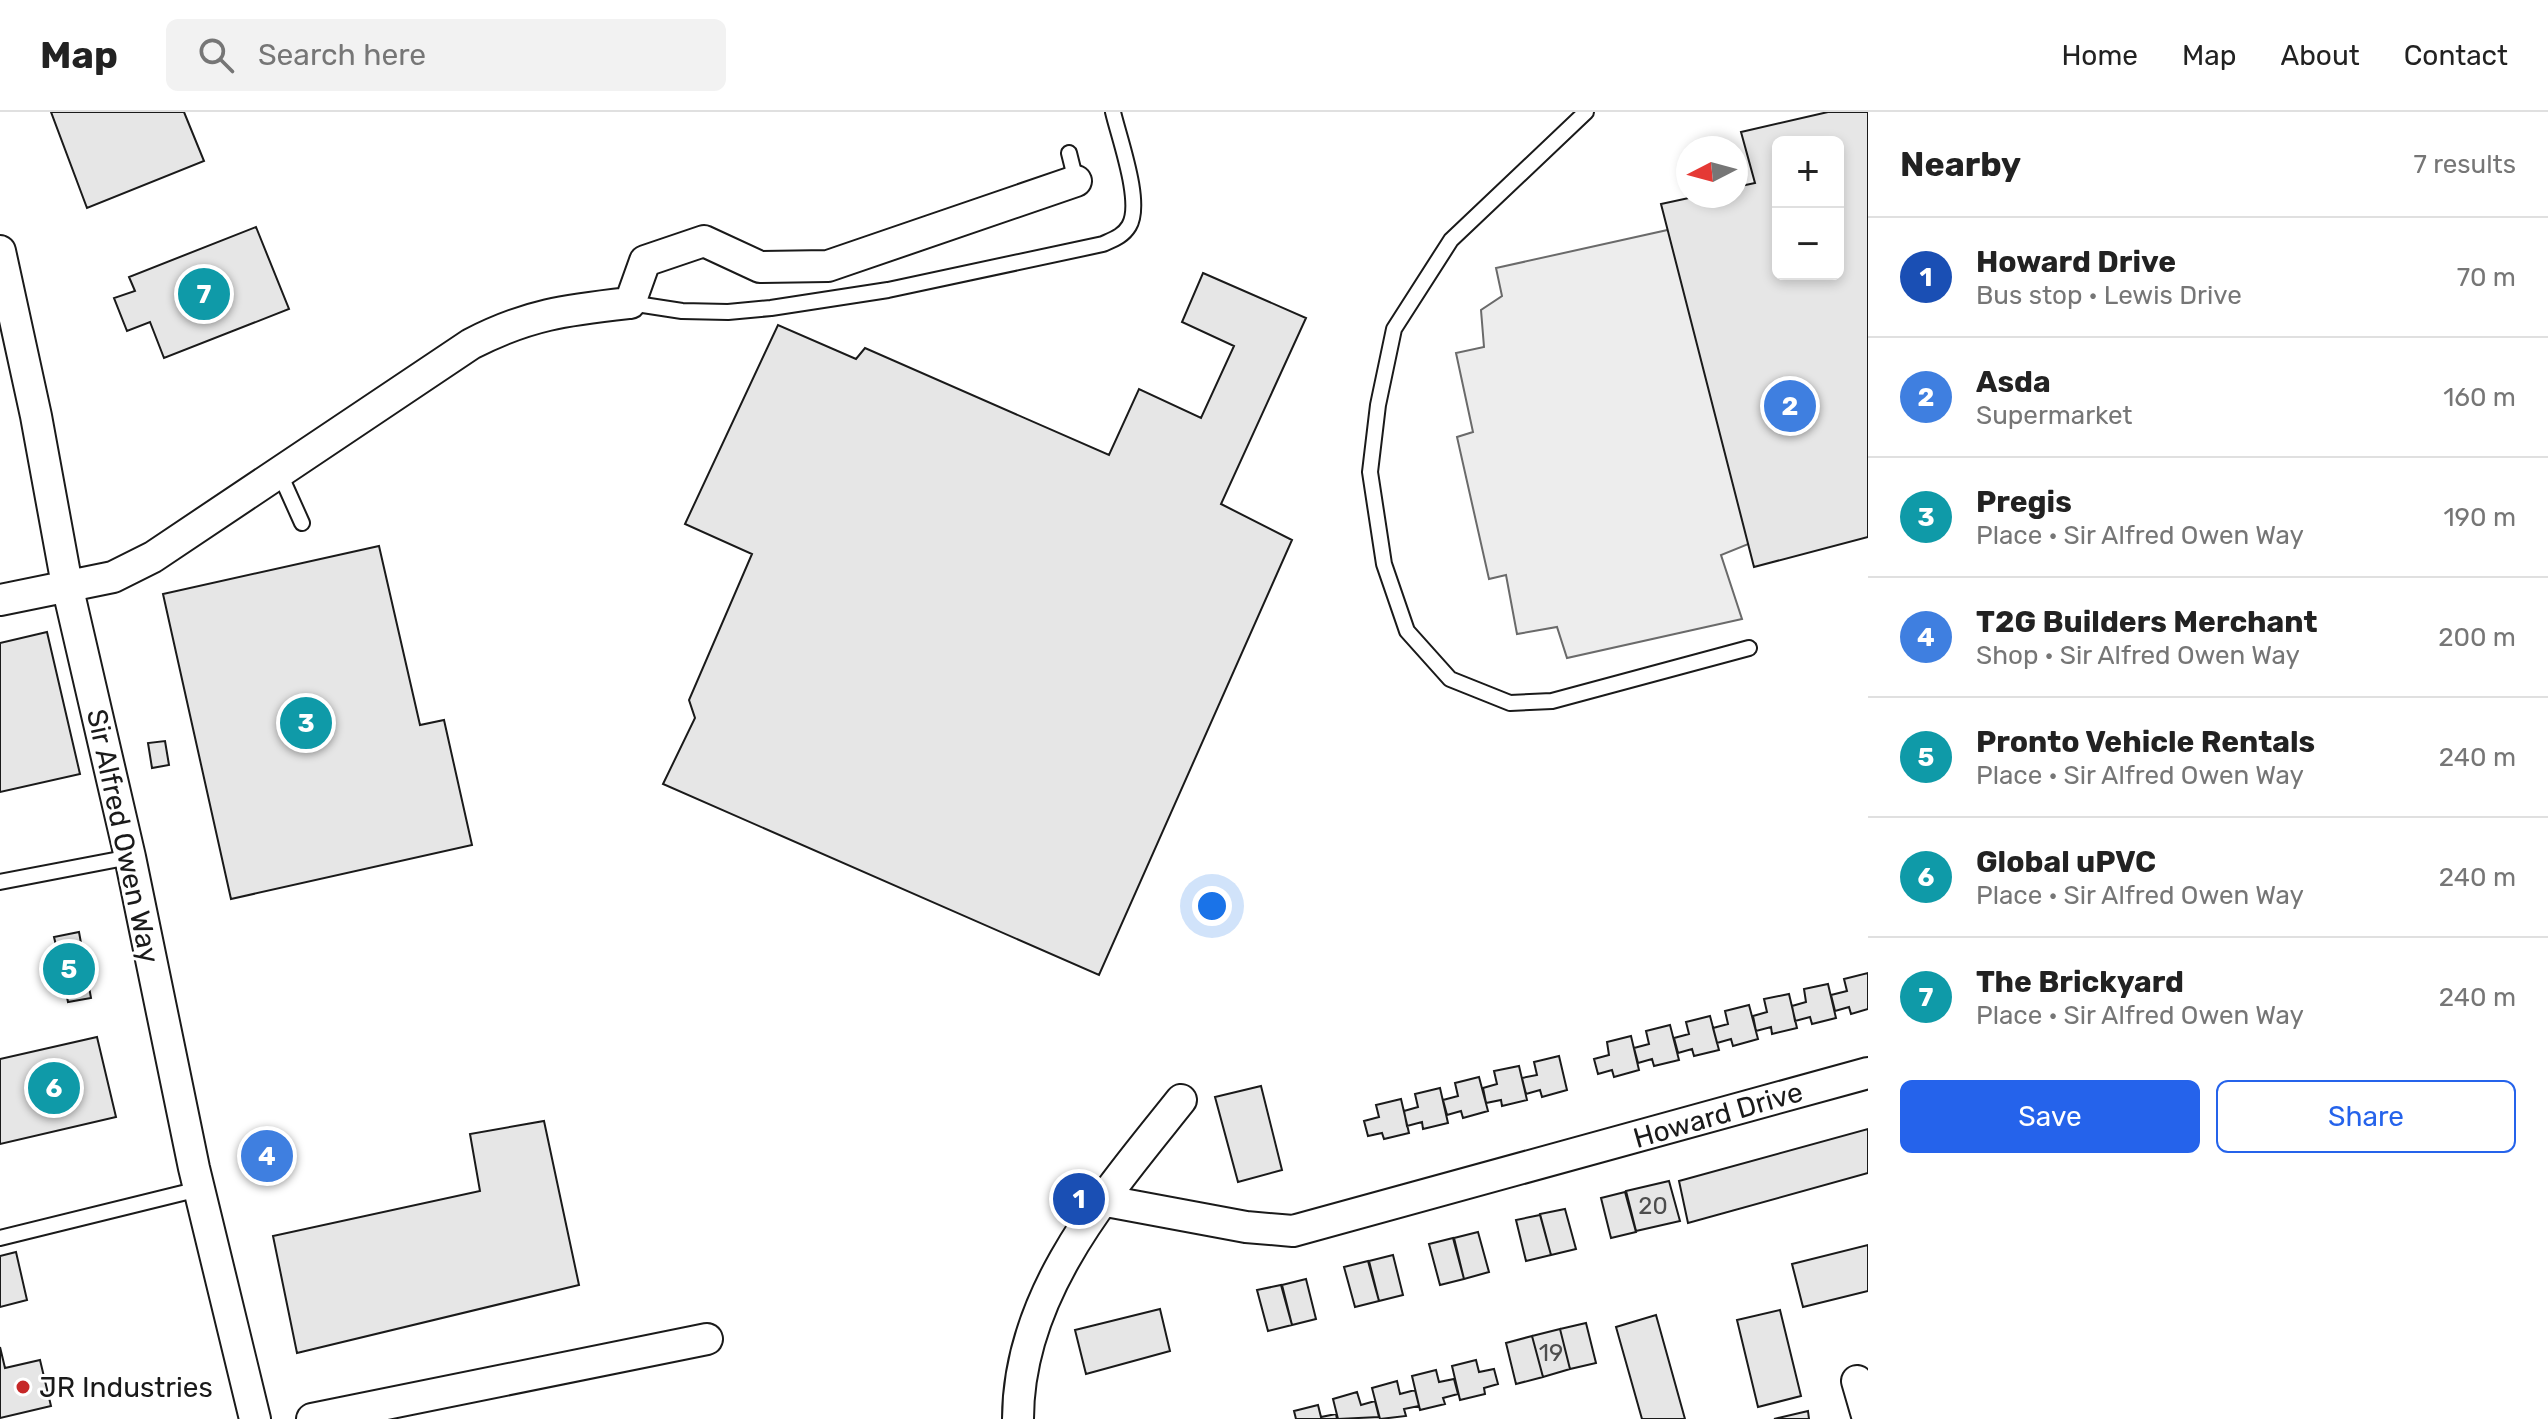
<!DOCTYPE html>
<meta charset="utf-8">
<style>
body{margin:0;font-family:Rubik,sans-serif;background:#f2f2f2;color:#222}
.controls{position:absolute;right:24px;top:24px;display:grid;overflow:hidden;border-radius:12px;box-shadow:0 4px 12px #0003}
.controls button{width:72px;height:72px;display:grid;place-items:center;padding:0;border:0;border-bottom:2px solid #e0e0e0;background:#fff;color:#222;font:40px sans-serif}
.compass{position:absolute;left:1676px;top:24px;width:72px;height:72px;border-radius:50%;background:#fff;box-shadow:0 4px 12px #0003;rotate:264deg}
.you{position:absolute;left:1212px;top:794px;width:28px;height:28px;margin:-20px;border:6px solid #fff;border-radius:50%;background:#1a73e8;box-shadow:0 0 0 12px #1a73e833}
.badge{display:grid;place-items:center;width:52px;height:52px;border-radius:50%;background:#2563eb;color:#fff;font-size:26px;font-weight:700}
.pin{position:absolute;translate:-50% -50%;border:4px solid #fff;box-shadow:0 2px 8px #0006}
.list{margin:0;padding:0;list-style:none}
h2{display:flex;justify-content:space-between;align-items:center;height:104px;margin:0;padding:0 32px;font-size:34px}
h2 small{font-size:26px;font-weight:400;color:#767676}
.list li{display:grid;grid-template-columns:52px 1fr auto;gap:24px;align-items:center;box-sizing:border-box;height:120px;padding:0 32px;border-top:2px solid #e0e0e0}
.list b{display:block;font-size:30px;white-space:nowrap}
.list p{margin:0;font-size:26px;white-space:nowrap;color:#767676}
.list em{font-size:26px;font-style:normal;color:#767676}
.actions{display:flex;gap:16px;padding:24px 32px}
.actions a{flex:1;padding:18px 0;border:2px solid #2563eb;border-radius:12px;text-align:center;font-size:28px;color:#2563eb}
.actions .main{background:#2563eb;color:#fff}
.icon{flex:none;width:44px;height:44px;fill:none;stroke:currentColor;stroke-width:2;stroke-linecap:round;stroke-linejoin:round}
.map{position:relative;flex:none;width:1868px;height:1307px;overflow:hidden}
header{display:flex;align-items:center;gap:48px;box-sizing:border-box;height:112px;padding:0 40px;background:#fff;border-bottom:2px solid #e0e0e0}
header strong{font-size:38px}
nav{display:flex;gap:44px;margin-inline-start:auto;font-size:28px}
.search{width:560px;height:72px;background:#f2f2f2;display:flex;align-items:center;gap:20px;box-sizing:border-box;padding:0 28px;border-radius:12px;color:#767676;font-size:30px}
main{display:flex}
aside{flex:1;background:#fff}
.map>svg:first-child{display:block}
.built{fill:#ededed;stroke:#6a6a6a;stroke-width:2}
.building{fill:#e6e6e6;stroke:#1a1a1a;stroke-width:2;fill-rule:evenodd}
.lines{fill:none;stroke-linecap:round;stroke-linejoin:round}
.service-casing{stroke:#1a1a1a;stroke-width:18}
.minor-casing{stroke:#1a1a1a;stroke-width:34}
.service{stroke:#fff;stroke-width:14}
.minor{stroke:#fff;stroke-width:30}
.poi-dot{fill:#c62828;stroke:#fff;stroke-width:3}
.labels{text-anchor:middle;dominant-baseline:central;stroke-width:6;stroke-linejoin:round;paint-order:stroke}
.number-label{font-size:24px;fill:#4d4d4d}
.street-label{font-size:28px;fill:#1a1a1a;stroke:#fff}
.poi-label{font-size:28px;fill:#1a1a1a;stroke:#fff;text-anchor:start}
</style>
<header>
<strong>Map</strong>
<div class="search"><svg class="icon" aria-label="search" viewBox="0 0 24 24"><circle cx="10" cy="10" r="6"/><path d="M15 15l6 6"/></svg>Search here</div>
<nav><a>Home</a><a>Map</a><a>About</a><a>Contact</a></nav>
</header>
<main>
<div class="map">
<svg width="1868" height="1307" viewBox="0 0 1868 1307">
<rect width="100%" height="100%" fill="#fff"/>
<path class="built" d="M1672 117 1751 431 1721 443 1742 507 1567 546 1557 515 1517 522 1506 463 1489 467 1457 325 1473 320 1456 241 1484 235 1481 198 1502 184 1496 156Z"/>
<path class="building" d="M51 0H184L204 49 87 96Z
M1828 0H1868V425L1754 455 1661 92 1698 84H1736V75L1755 71 1741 20ZM1778 30H1838V162H1778Z
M256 115 289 197 164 246 150 210 127 219 114 186 135 179 129 165Z
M1203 161 1306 206 1221 392 1292 428 1099 863 663 672 695 606 689 588 752 442 685 412 778 213 856 247 865 236 1109 343 1139 277 1201 306 1234 234 1182 210Z
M379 434 420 613 444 608 472 733 231 787 163 482Z
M47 520 80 662 0 680V531Z
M165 629 169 653 152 656 148 631Z
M79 820 91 886 68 890 63 866 55 868 51 847 59 846 54 825Z
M1868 861V897L1851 902 1849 895 1835 899 1831 883 1847 879 1844 867Z
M1828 872 1836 906 1812 912 1810 905 1795 909 1792 894 1806 890 1804 877Z
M1789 882 1797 916 1772 922 1771 915 1756 919 1753 904 1767 900 1764 887Z
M1749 893 1758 927 1733 934 1731 927 1717 931 1713 916 1728 912 1725 899Z
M1710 904 1719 938 1694 944 1692 937 1678 941 1674 926 1689 922 1686 910Z
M1670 913 1679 948 1654 954 1652 947 1638 951 1634 936 1649 932 1646 919Z
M1631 924 1639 958 1614 965 1612 958 1598 962 1594 947 1609 943 1607 930Z
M97 925 116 1005 0 1032V947Z
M1559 944 1567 978 1542 985 1540 978 1526 982 1522 966 1537 963 1534 950Z
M1519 954 1527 988 1502 994 1501 988 1486 991 1483 976 1497 972 1494 959Z
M1479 965 1488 999 1463 1006 1461 999 1447 1003 1443 988 1458 984 1455 971Z
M1261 974 1282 1058 1238 1070 1215 985Z
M1440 976 1448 1011 1423 1017 1422 1010 1407 1014 1404 999 1418 995 1415 982Z
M1401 987 1409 1021 1384 1027 1382 1021 1368 1024 1364 1009 1379 1005 1376 993Z
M544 1009 579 1173 297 1241 273 1124 480 1079 470 1022Z
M1868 1017V1061L1688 1111 1679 1069Z
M1669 1069 1680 1109 1636 1119 1626 1079Z
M1625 1080 1636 1120 1611 1126 1601 1086Z
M1565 1097 1576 1137 1551 1143 1540 1102Z
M1540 1103 1551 1143 1526 1149 1516 1108Z
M1478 1120 1489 1160 1464 1167 1454 1126Z
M1453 1126 1464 1167 1440 1173 1429 1132Z
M1868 1133V1179L1803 1195 1792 1152Z
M16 1140 27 1188 0 1195V1144Z
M1393 1143 1403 1183 1379 1189 1369 1149Z
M1368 1149 1379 1189 1355 1195 1344 1155Z
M1306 1167 1316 1207 1292 1213 1282 1173Z
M1281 1173 1292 1213 1268 1219 1257 1178Z
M1160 1197 1170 1239 1086 1262 1075 1218Z
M1780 1198 1801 1284 1758 1295 1737 1208Z
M1656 1203 1685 1307H1642L1616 1215Z
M1586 1211 1596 1251 1570 1257 1560 1217Z
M1560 1217 1570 1257 1543 1265 1532 1224Z
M1532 1224 1543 1265 1516 1272 1506 1231Z
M0 1235 5 1256 40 1248 51 1294 0 1306Z
M1476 1248 1479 1260 1494 1257 1498 1272 1484 1276 1485 1282 1460 1288 1452 1254Z
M1436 1258 1439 1270 1454 1267 1458 1282 1443 1286 1445 1292 1420 1298 1412 1264Z
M1397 1269 1400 1282 1415 1278 1419 1294 1404 1297 1406 1304 1380 1307 1372 1276Z
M1357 1280 1361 1293 1375 1289 1379 1305 1338 1307 1333 1287Z
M1318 1293 1321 1305 1336 1302 1337 1307H1296L1294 1299Z
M1808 1299 1809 1307H1774Z"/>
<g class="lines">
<g class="service-casing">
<path id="service" d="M1586 0 1451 128 1394 217 1378 293 1370 360 1384 452 1407 519 1450 567 1510 591 1552 589 1749 536
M1069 41 1076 69
M630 191 682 199 728 200 771 196 888 178 1103 132C1114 127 1123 124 1129 114 1143 91 1119 26 1113 0
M280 362 302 411
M0 770 130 745
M0 1126 199 1077"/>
</g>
<g class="minor-casing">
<path id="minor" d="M0 139 36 304 67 473 130 745 194 1056 255 1307
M0 488 113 465 153 445 471 232C529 202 567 198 630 191L645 149 704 129 760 155 828 154 1076 69
M1101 1088 1246 1115 1293 1119 1868 961
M1857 1269 1868 1307
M312 1307 707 1227
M1018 1307C1018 1181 1107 1081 1181 988"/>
</g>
<use href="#service" class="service"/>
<use href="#minor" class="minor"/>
</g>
<circle class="poi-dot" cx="23" cy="1275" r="8"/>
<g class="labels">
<g class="number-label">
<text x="1653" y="1094">20</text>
<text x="1551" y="1241">19</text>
</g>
<g class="street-label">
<text transform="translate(123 724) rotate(78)">Sir Alfred Owen Way</text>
<text transform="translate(1718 1003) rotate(-16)">Howard Drive</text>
</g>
<g class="poi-label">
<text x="39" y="1275">JR Industries</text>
</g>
</g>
</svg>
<div class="controls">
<button>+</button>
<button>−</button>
</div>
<svg class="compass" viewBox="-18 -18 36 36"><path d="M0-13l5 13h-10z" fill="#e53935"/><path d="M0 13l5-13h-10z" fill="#767676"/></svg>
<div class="you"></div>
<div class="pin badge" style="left:1079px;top:1087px;background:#1a4fb4">1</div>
<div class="pin badge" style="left:1790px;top:294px;background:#3f7fe0">2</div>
<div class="pin badge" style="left:306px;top:611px;background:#0f9aa8">3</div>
<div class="pin badge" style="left:267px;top:1044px;background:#3f7fe0">4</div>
<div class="pin badge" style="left:69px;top:857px;background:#0f9aa8">5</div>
<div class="pin badge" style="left:54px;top:976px;background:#0f9aa8">6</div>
<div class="pin badge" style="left:204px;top:182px;background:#0f9aa8">7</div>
</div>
<aside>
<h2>Nearby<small>7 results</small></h2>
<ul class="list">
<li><span class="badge" style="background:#1a4fb4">1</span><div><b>Howard Drive</b><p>Bus stop · Lewis Drive</p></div><em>70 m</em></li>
<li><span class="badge" style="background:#3f7fe0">2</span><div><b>Asda</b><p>Supermarket</p></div><em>160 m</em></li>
<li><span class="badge" style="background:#0f9aa8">3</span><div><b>Pregis</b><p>Place · Sir Alfred Owen Way</p></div><em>190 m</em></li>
<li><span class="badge" style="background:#3f7fe0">4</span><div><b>T2G Builders Merchant</b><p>Shop · Sir Alfred Owen Way</p></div><em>200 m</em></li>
<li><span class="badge" style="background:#0f9aa8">5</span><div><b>Pronto Vehicle Rentals</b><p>Place · Sir Alfred Owen Way</p></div><em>240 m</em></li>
<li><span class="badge" style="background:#0f9aa8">6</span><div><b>Global uPVC</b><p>Place · Sir Alfred Owen Way</p></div><em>240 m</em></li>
<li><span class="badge" style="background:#0f9aa8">7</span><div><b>The Brickyard</b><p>Place · Sir Alfred Owen Way</p></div><em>240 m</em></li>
</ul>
<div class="actions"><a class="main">Save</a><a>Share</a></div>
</aside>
</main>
